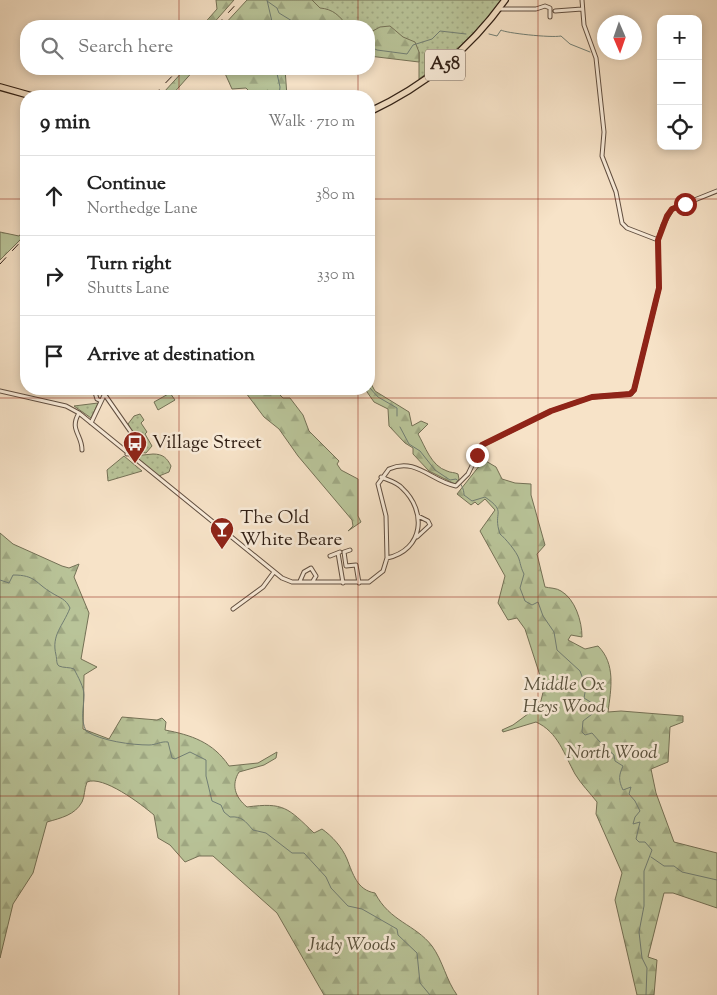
<!DOCTYPE html>
<meta charset="utf-8">
<style>
body{margin:0;font-family:"Sorts Mill Goudy",serif;background:#f2f2f2;color:#222}
.controls{position:absolute;right:15px;top:15px;display:grid;overflow:hidden;border-radius:10px;box-shadow:0 2px 8px #0003}
.controls button{width:45px;height:45px;display:grid;place-items:center;padding:0;border:0;border-bottom:1px solid #e0e0e0;background:#fff;color:#222;font:25px sans-serif}
.compass{position:absolute;left:597px;top:15px;width:45px;height:45px;border-radius:50%;background:#fff;box-shadow:0 2px 8px #0003;rotate:178deg}
.stop{position:absolute;width:15px;height:15px;margin:-11px;border:4px solid #8f2418;border-radius:50%;background:#fff}
.stop.end{background:#8f2418;border-color:#fff;box-shadow:0 1px 5px #0008}
.list{margin:0;padding:0;list-style:none}
h2{display:flex;justify-content:space-between;align-items:center;height:65px;margin:0;padding:0 20px;font-size:21px}
h2 small{font-size:16px;font-weight:400;color:#767676}
.list li{display:grid;grid-template-columns:32px 1fr auto;gap:15px;align-items:center;box-sizing:border-box;height:80px;padding:0 20px;border-top:1px solid #e0e0e0}
.list b{display:block;font-size:19px;white-space:nowrap}
.list p{margin:0;font-size:16px;white-space:nowrap;color:#767676}
.list em{font-size:16px;font-style:normal;color:#767676}
.icon{flex:none;width:28px;height:28px;fill:none;stroke:currentColor;stroke-width:2;stroke-linecap:round;stroke-linejoin:round}
.map{position:relative;flex:none;width:717px;height:995px;overflow:hidden}
.search{position:absolute;background:#fff;box-shadow:0 2px 8px #0003;left:20px;top:20px;width:355px;height:55px;display:flex;align-items:center;gap:12px;box-sizing:border-box;padding:0 18px;border-radius:20px;color:#767676;font-size:19px}
.panel{position:absolute;background:#fff;box-shadow:0 2px 8px #0003;left:20px;top:90px;width:355px;height:305px;border-radius:20px}
.map>svg:first-child{display:block}
.grass{fill:url(#grass-dots);stroke:#747156}
.forest{fill:url(#forest-firs);stroke:#747156}
.pitch{fill:#b9c499;stroke:#747156}
.lines{fill:none;stroke-linecap:round;stroke-linejoin:round}
.stream{stroke:#717e74;stroke-width:1}
.minor-casing{stroke:#614f41;stroke-width:5}
.trunk-casing{stroke:#2f1e14;stroke-width:8}
.minor{stroke:#faeddb;stroke-width:3}
.trunk{stroke:#f7e3c8;stroke-width:5.5}
.rail{stroke:#2f1e14;stroke-width:1;stroke-dasharray:9 9;stroke-linecap:butt}
.route{stroke:#8f2418;stroke-width:6}
.grid{fill:none;stroke:#8f2418;stroke-width:1;stroke-opacity:0.55}
.labels{text-anchor:middle;dominant-baseline:central;stroke-width:5;stroke-linejoin:round;paint-order:stroke}
.shield{fill:#faeddb;stroke:#6c5c50;stroke-width:1}
.shield-label{font-size:18px;font-weight:bold;fill:#2f1e14}
.poi-label{font-size:19px;fill:#2f1e14;stroke:#faeddb;text-anchor:start}
.park-label{font-size:19px;font-style:italic;fill:#58503c;stroke:#faeddb}
</style>
<div class="map">
<svg width="717" height="995" viewBox="0 0 717 995">
<defs>
<pattern id="grass-dots" width="8" height="8" patternUnits="userSpaceOnUse" patternTransform="scale(1.25)"><rect width="8" height="8" fill="#b9c499"/><path d="M2 2h.1M6 6h.1" fill="none" stroke="#9fa883" stroke-width="1.8" stroke-linecap="round"/></pattern>
<pattern id="forest-firs" width="22" height="20" patternUnits="userSpaceOnUse" patternTransform="scale(1.25)"><rect width="22" height="20" fill="#b9c499"/><path d="M5 1l3.5 6h-7zM16 11l3.5 6h-7z" fill="#9fa883"/></pattern>
</defs>
<rect width="100%" height="100%" fill="#f7e3c8"/>
<filter id="stains"><feTurbulence type="fractalNoise" baseFrequency=".004" numOctaves="4"/><feColorMatrix values="0 0 0 0 .2 0 0 0 0 .09 0 0 0 0 .02 0 0 0 .5 -.17"/></filter>
<radialGradient id="worn" r=".72"><stop offset=".6" stop-color="#630" stop-opacity="0"/><stop offset="1" stop-color="#630" stop-opacity=".3"/></radialGradient>
<path class="grass" d="M282 0H501C478 32 451 56 419 79V52L369 47V26H316Z
M98 403 91 418 74 406Z
M140 414 144 420 141 423 147 432 145 434 152 446 146 453 130 451 136 441 128 424 134 416Z
M153 454C163 454 167 458 171 466L169 472 159 476 133 456Z
M124 456 142 471 108 481 107 470Z"/>
<path class="forest" d="M216 0H234L211 26H202L217 9Z
M247 0H312L320 8C333 9 340 16 347 26H223Z
M390 26 403 37 415 42 419 52V62L369 56V33L380 27Z
M185 69H195L171 96H168L164 92Z
M223 69H285L287 96H254L246 88 232 89Z
M26 228V234L0 260V232L19 236Z
M369 380 375 391 409 412 412 426 421 421 428 424 418 434C425 446 431 466 447 471 451 473 454 472 458 474L459 479 455 484 429 471 413 454V448L405 443 389 426 388 409 374 402 365 389H369Z
M243 389H274L283 398H290L303 415 309 431 339 461 337 464 341 470 358 479V516L361 522 348 531 353 526 352 520 298 456 279 429 264 417Z
M484 460 496 467 502 479 515 483 531 484V495L545 545 537 554 545 587C549 588 557 588 561 591 575 599 582 621 582 637L571 635 568 640 585 649 598 646C616 664 611 689 608 712L621 711 683 716V722L670 727 668 762 651 769 656 793 674 842 717 853V908L673 893H664L648 957 657 960 654 995H637L615 900 622 873 596 814 597 802C590 793 581 784 575 774 564 754 558 732 536 722L503 732 502 730 513 725 540 705 544 688 525 629 517 618 508 620 498 603 505 576 480 531 495 510 485 499 478 505 475 502 471 505 457 494Z
M0 533 13 544 62 566 69 568 79 564 74 577 89 613 81 659 97 667 84 675 83 729 109 739 122 717 157 720 162 718 166 722 165 730C191 735 213 742 229 766L258 763 277 752 276 758 264 765 239 772C231 785 235 797 247 807 284 802 288 808 314 833L322 829C332 836 342 847 347 859 353 874 357 890 375 893 390 922 415 924 432 946 443 961 446 980 457 995H324L277 913 213 856H199L185 862 170 845 158 838 154 815C141 804 103 775 87 782 84 789 85 796 82 802 75 815 61 818 47 822L33 873 13 904 0 958Z"/>
<path class="pitch" d="M170 393 175 400 158 410 154 402Z"/>
<g class="lines">
<path class="stream" d="M267 0 273 26
M267 1 277 8 279 13 297 24V26
M489 34 497 36 501 30C505 33 551 38 561 36L570 44 590 52
M369 46 377 50 407 54 413 45 432 39 440 31 466 34
M276 69 280 87 279 96
M369 387 378 397 397 408V416
M400 427 409 444 420 451 435 470 450 480 456 479C461 483 464 489 464 495L472 501 485 497C508 513 492 511 500 534 505 538 517 552 519 559 521 566 521 568 524 574L520 588 525 601 532 605 538 602 543 616 554 632 557 650 580 671 586 687 584 698 600 708 583 721 582 732 585 735 592 733C599 741 606 749 614 755L615 761 623 766C619 775 618 780 623 790L631 787 629 794 635 801 640 811 635 817 633 824 640 822 636 839 639 842H645L652 850 644 871V906L639 932 642 958 647 968 646 995
M0 580 9 583 13 575C36 575 35 583 52 593 60 598 66 599 70 608 63 626 51 635 56 655 57 659 56 664 59 666 63 668 70 667 74 669 78 677 84 687 84 695 84 709 80 718 86 731 101 741 132 745 149 745 156 745 161 741 168 742L172 758 175 759 190 752 206 760V776L212 801 221 805 224 812 230 817C242 816 245 821 253 830L266 833 292 853H304L326 877 331 888 348 906 362 909 397 929 398 935 417 953 420 983 430 995
M651 857 664 866H674L682 872 717 880"/>
<g class="minor-casing">
<path id="minor" d="M582 0 584 25 596 58 604 132 602 156 616 192 622 223 627 228 658 240
M499 9H536L545 6 550 8V17
M555 11 582 9
M94 389 97 399 101 401
M0 391 66 406 79 413 282 578 292 582H369L383 571 387 558 386 516 378 484 389 469C416 457 431 481 456 486L468 474 482 445 551 411 592 397 631 394 634 390 659 288 658 240 663 225 672 209 717 191
M105 395 135 438 127 454
M79 413C69 430 82 434 82 450
M91 423 107 389
M381 477C388 480 397 482 402 488 427 511 424 550 387 558
M417 537 430 525 428 521 418 516
M350 550 344 552 346 566 356 565 359 583
M338 553 343 583
M330 556 340 552
M300 581 304 572 311 568 316 576 313 581
M233 609 263 587 274 572"/>
</g>
<g class="trunk-casing">
<path id="trunk" d="M0 87 32 96
M369 112C423 87 470 49 505 0"/>
</g>
<use href="#minor" class="minor"/>
<use href="#trunk" class="trunk"/>
<path class="rail" d="M216 26 240 0
M153 96 179 69
M0 264 26 236"/>
</g>
<g class="lines">
<path class="route" d="M477 455 482 445 551 411 592 397 630 394 634 390 659 288 658 240 667 216 672 209 685 204"/>
</g>
<path class="grid" d="M179 0V26M358 0V26M538 0V995M179 69V96M358 69V96M0 199H26M369 199H717M179 389V995M358 389V995M0 398H717M0 597H717M0 796H717"/>
<defs>
<g id="bus-pin" transform="scale(1.25)"><path d="M0 17L-7.5 6A9.5 9.5 0 1 1 7.5 6Z" fill="#8f2418" stroke="#faeddb"/><path d="M-5-6H5V4H4V6H2V4H-2V6H-4V4H-5ZM-3.5-4V0h7V-4ZM-3.5 1.2v1.5H-2V1.2ZM2 1.2v1.5H3.5V1.2Z" fill="#fff"/></g>
<g id="bar-pin" transform="scale(1.25)"><path d="M0 17L-7.5 6A9.5 9.5 0 1 1 7.5 6Z" fill="#8f2418" stroke="#faeddb"/><path d="M-6-5H6L.8 .8V4.5H3.5V6h-7V4.5H-.8V.8Z" fill="#fff"/></g>
</defs>
<g fill-rule="evenodd">
<use href="#bus-pin" x="135" y="443"/>
<use href="#bar-pin" x="222" y="529"/>
</g>
<g class="labels">
<rect class="shield" x="425" y="49.5" width="40" height="31" rx="4"/>
<g class="shield-label">
<text x="445" y="65">A58</text>
</g>
<g class="poi-label">
<text x="152" y="443">Village Street</text>
<text x="240" y="518">The Old<tspan x="240" dy="22">White Beare</tspan></text>
</g>
<g class="park-label">
<text x="564" y="685">Middle Ox<tspan x="564" dy="22">Heys Wood</tspan></text>
<text x="612" y="753">North Wood</text>
<text x="352" y="945">Judy Woods</text>
</g>
</g>
<rect width="100%" height="100%" filter="url(#stains)"/>
<rect width="100%" height="100%" fill="url(#worn)"/>
</svg>
<div class="controls">
<button>+</button>
<button>−</button>
<button><svg class="icon" aria-label="locate" viewBox="0 0 24 24"><circle cx="12" cy="12" r="6"/><path d="M12 2v4M12 18v4M2 12h4M18 12h4"/></svg></button>
</div>
<svg class="compass" viewBox="-18 -18 36 36"><path d="M0-13l5 13h-10z" fill="#e53935"/><path d="M0 13l5-13h-10z" fill="#767676"/></svg>
<div class="stop" style="left:685px;top:204px"></div>
<div class="stop end" style="left:477px;top:455px"></div>
<div class="search"><svg class="icon" aria-label="search" viewBox="0 0 24 24"><circle cx="10" cy="10" r="6"/><path d="M15 15l6 6"/></svg>Search here</div>
<section class="panel">
<h2>9 min<small>Walk · 710 m</small></h2>
<ul class="list">
<li><svg class="icon" aria-label="ahead" viewBox="0 0 24 24"><path d="M12 20V5M6 11l6-6 6 6"/></svg><div><b>Continue</b><p>Northedge Lane</p></div><em>380 m</em></li>
<li><svg class="icon" aria-label="right" viewBox="0 0 24 24"><path d="M7 20v-9h11M14 6l5 5-5 5"/></svg><div><b>Turn right</b><p>Shutts Lane</p></div><em>330 m</em></li>
<li><svg class="icon" aria-label="arrive" viewBox="0 0 24 24"><path d="M6 21V4h12l-3 4 3 4H6"/></svg><div><b>Arrive at destination</b></div></li>
</ul>
</section>
</div>
